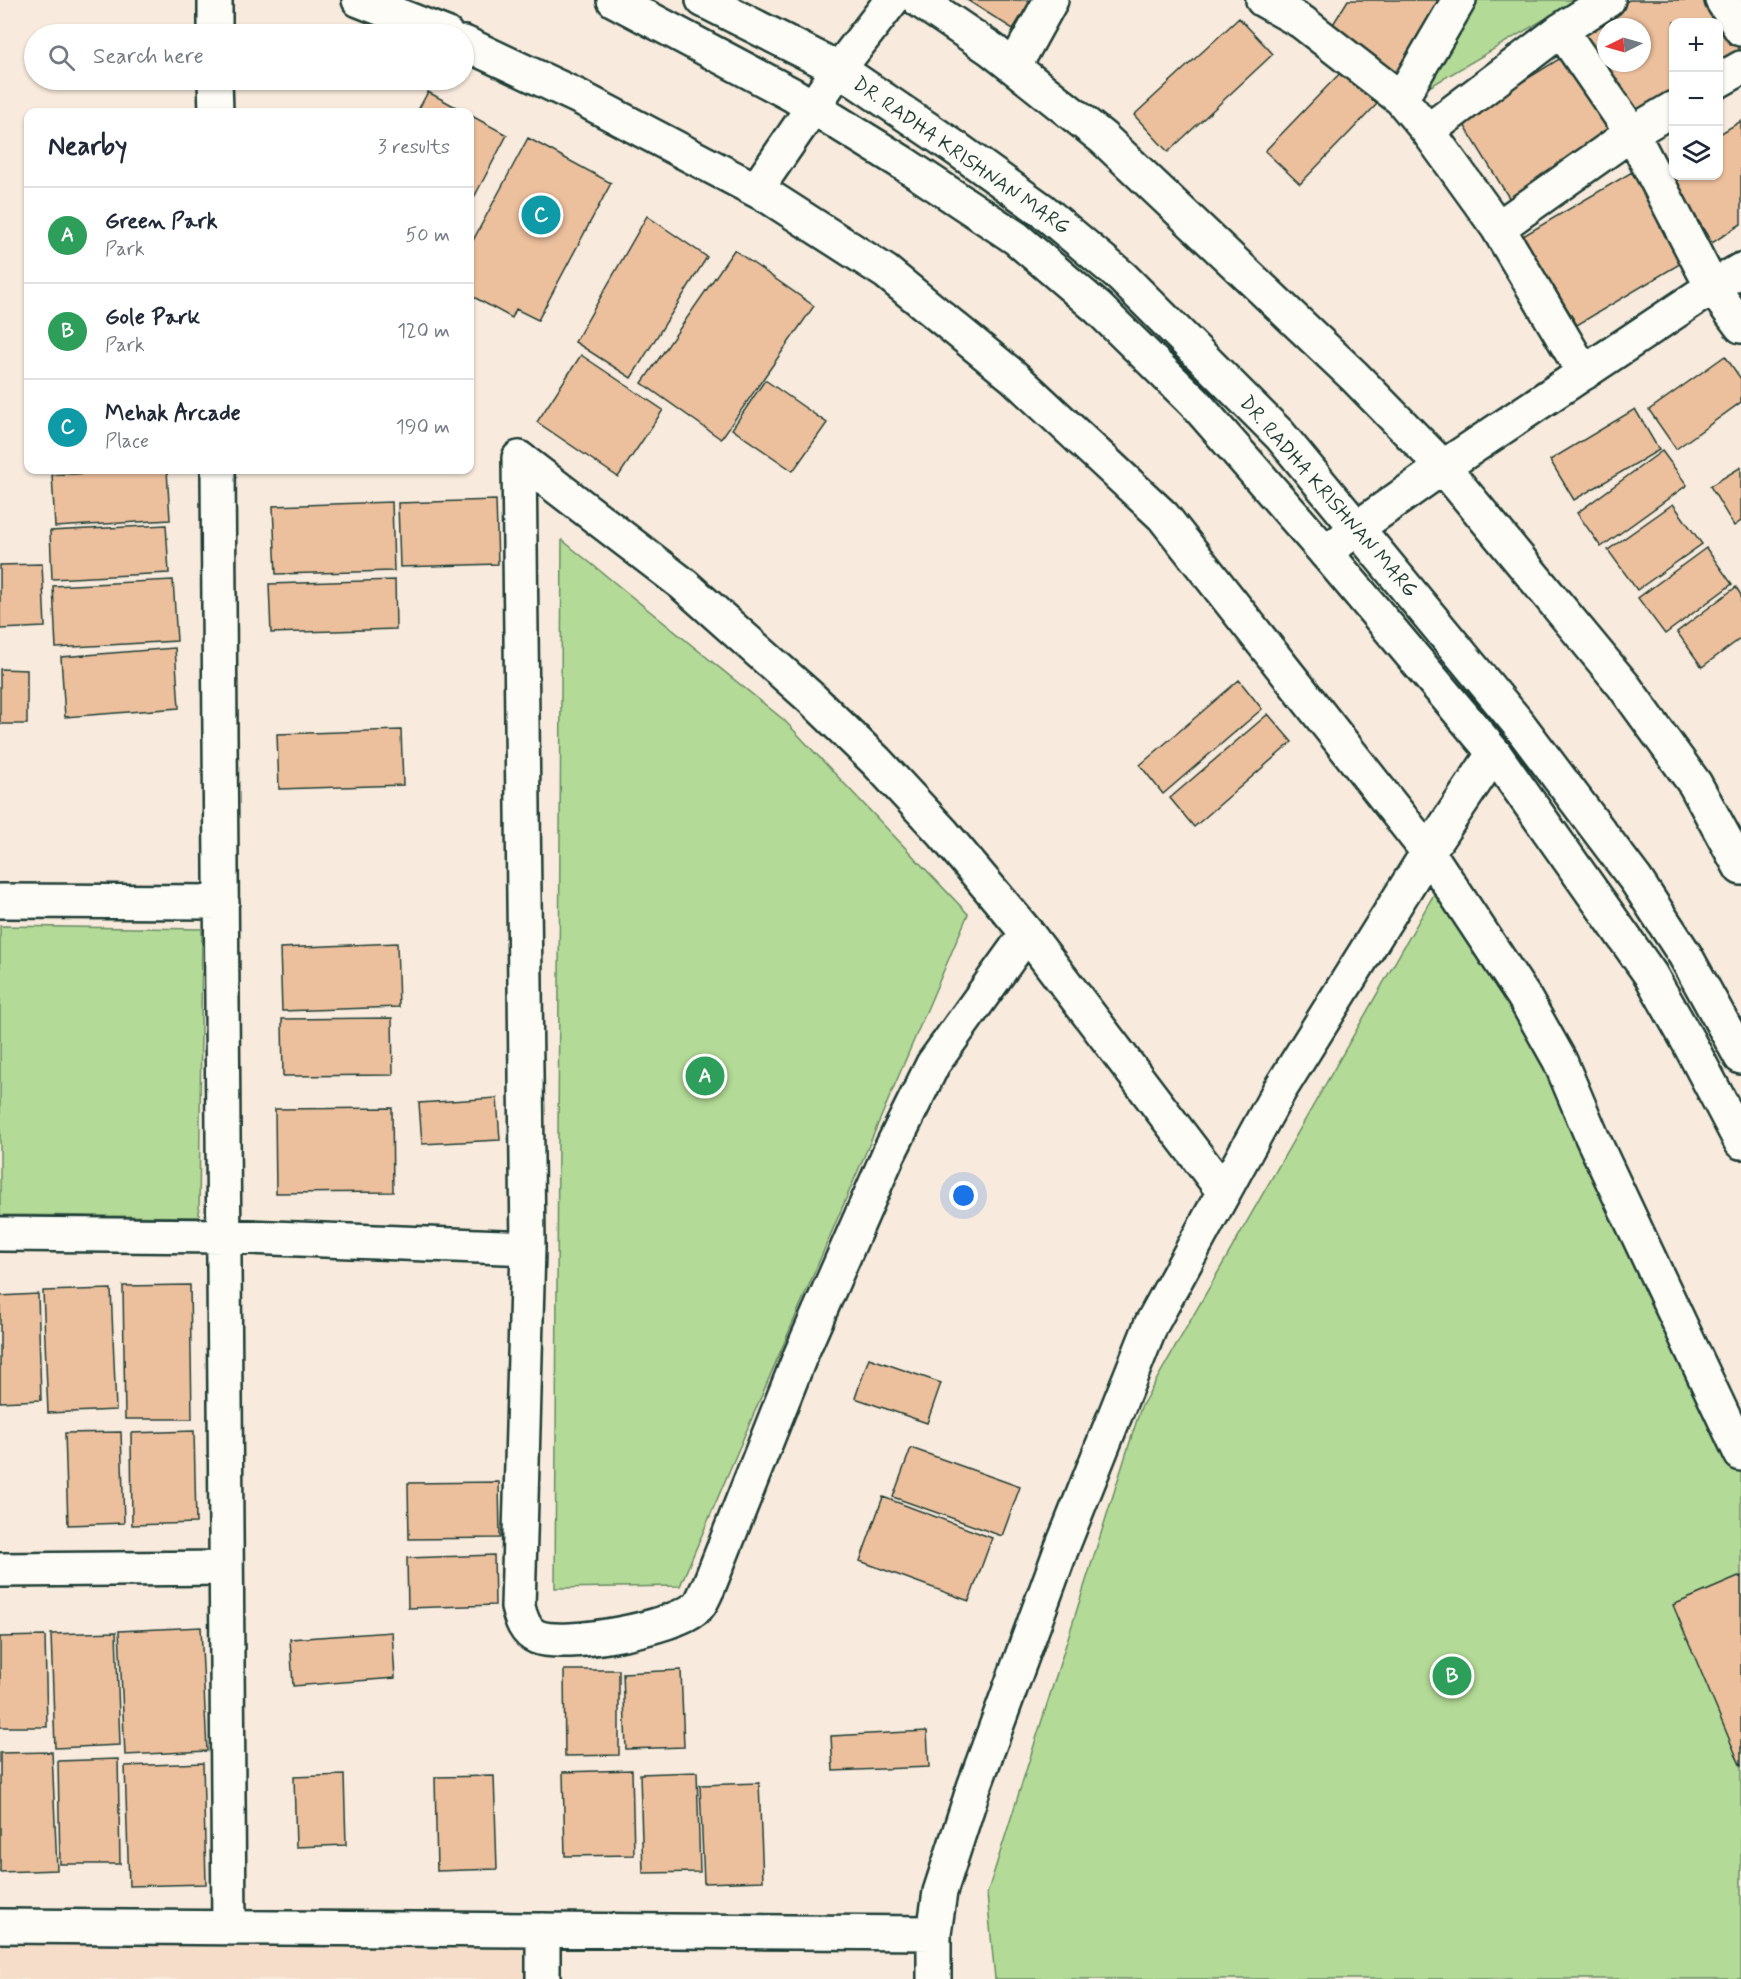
<!DOCTYPE html>
<meta charset="utf-8">
<style>
body{margin:0;font-family:Mynerve,sans-serif;background:#f6f6f7;color:#1f2937}
.controls{position:absolute;right:18px;top:18px;display:grid;overflow:hidden;border-radius:12px;box-shadow:0 2px 4px #0004}
.controls button{width:54px;height:54px;display:grid;place-items:center;padding:0;border:0;border-bottom:2px solid #e0e1e3;background:#fff;color:#1f2937;font:30px sans-serif}
.compass{position:absolute;left:1597px;top:18px;width:54px;height:54px;border-radius:50%;background:#fff;box-shadow:0 2px 4px #0004;rotate:265deg}
.you{position:absolute;left:964px;top:1196px;width:21px;height:21px;margin:-15px;border:4px solid #fff;border-radius:50%;background:#1a73e8;box-shadow:0 0 0 9px #1a73e833}
.badge{display:grid;place-items:center;width:39px;height:39px;border-radius:50%;background:#ea580c;color:#fff;font-size:20px;font-weight:700}
.pin{position:absolute;translate:-50% -50%;border:3px solid #fff;box-shadow:0 2px 6px #0006}
.list{margin:0;padding:0;list-style:none}
h2{display:flex;justify-content:space-between;align-items:center;height:78px;margin:0;padding:0 24px;font-size:26px}
h2 small{font-size:20px;font-weight:400;color:#747a83}
.list li{display:grid;grid-template-columns:39px 1fr auto;gap:18px;align-items:center;box-sizing:border-box;height:96px;padding:0 24px;border-top:2px solid #e0e1e3}
.list b{display:block;font-size:22px;white-space:nowrap}
.list p{margin:0;font-size:20px;white-space:nowrap;color:#747a83}
.list em{font-size:20px;font-style:normal;color:#747a83}
.icon{flex:none;width:33px;height:33px;fill:none;stroke:currentColor;stroke-width:2;stroke-linecap:round;stroke-linejoin:round}
.map{position:relative;flex:none;width:1741px;height:1979px;overflow:hidden}
.search{position:absolute;background:#fff;box-shadow:0 2px 4px #0004;left:24px;top:24px;width:450px;height:66px;display:flex;align-items:center;gap:15px;box-sizing:border-box;padding:0 21px;border-radius:33px;color:#747a83;font-size:22px}
.panel{position:absolute;background:#fff;box-shadow:0 2px 4px #0004;left:24px;top:108px;width:450px;height:366px;border-radius:12px}
.map>svg:first-child{display:block}
.built{fill:#f5ddc9}
.green{fill:#b3da96;stroke:#698c65;stroke-width:1.5}
.building{fill:#edc09d;stroke:#1f3d34;stroke-width:1.5;fill-rule:evenodd}
.lines{fill:none;stroke-linecap:round;stroke-linejoin:round}
.minor-casing{stroke:#1f3d34;stroke-width:38}
.tertiary-casing{stroke:#1f3d34;stroke-width:38}
.minor{stroke:#fdfcf7;stroke-width:33}
.tertiary{stroke:#fdfcf7;stroke-width:33}
.labels{text-anchor:middle;dominant-baseline:central;stroke-width:4.5;stroke-linejoin:round;paint-order:stroke}
.street-label{font-size:20px;fill:#1f3d34;stroke:#fdfcf7}
</style>
<div class="map">
<svg width="1741" height="1979" viewBox="0 0 1741 1979">
<rect width="100%" height="100%" fill="#f8eadc"/>
<filter id="ink" filterUnits="userSpaceOnUse"><feTurbulence type="fractalNoise" baseFrequency=".0167" numOctaves="2"/><feDisplacementMap in="SourceGraphic" scale="12" xChannelSelector="R" yChannelSelector="G"/><feConvolveMatrix kernelMatrix="1 2 1 2 8 2 1 2 1" color-interpolation-filters="sRGB"/></filter>
<g filter="url(#ink)">
<path class="built" d="M0 1937H524L525 1979H0Z"/>
<path class="green" d="M1473 0H1577L1421 92Z
M562 540 784 720 968 914 680 1586 555 1588Z
M1441 882 1566 1053 1741 1453V1979H995L987 1894 1141 1407Z
M0 926 202 929 199 1217 0 1215Z"/>
<path class="building" d="M967 0H1031L1013 29Z
M1348 0H1455L1405 82 1327 34Z
M1629 0H1709L1741 52 1718 72V22H1674V100L1633 126 1576 33ZM1606 27H1642V63H1606Z
M1239 18 1273 54 1168 152 1134 115Z
M1572 51 1625 137 1514 206 1461 120Z
M1344 69 1378 103 1300 184 1265 151Z
M428 92 465 112H417Z
M470 115 507 135 470 205Z
M1741 121V224L1712 243 1666 168 1674 163V176H1718V135Z
M528 138 611 183 538 320 516 309 512 318 470 295V246Z
M1632 172 1683 262 1577 325 1523 236Z
M647 216 707 257 631 378 575 342Z
M734 250 814 306 721 439 642 383Z
M581 355 663 410 618 477 537 422Z
M1725 356 1741 379V402L1676 449 1649 410Z
M765 380 827 423 793 471 732 429Z
M1635 409 1659 450 1574 500 1550 460Z
M1662 451 1687 485 1601 547 1577 513Z
M1741 467V521L1734 526 1710 486Z
M143 470H167L170 520 55 527 52 475Z
M496 500 498 564 400 567 398 503Z
M392 502 394 571 276 574 273 506Z
M1673 504 1702 544 1637 590 1608 550Z
M166 525 169 573 52 579 50 531Z
M1706 548 1732 584 1665 634 1638 598Z
M42 564 45 627 0 629V565Z
M173 580 177 641 56 648 53 586Z
M395 580 396 629 271 633 269 584Z
M1736 587 1741 595V638L1702 667 1677 632Z
M175 648 179 708 65 717 61 657Z
M0 669 27 670V724H0Z
M1239 680 1262 709 1163 794 1140 765Z
M1268 714 1292 742 1194 827 1170 798Z
M401 730 403 785 279 789 277 734Z
M397 943 399 1007 282 1011 280 948Z
M392 1018 393 1075 283 1076 282 1019Z
M497 1098 500 1140 422 1144 419 1103Z
M392 1108 393 1192 276 1193 275 1109Z
M190 1285 192 1419H125L123 1286Z
M111 1289 116 1410 48 1413 43 1291Z
M38 1294 41 1400 0 1402V1296Z
M869 1358 941 1383 927 1423 855 1398Z
M194 1431 196 1523 132 1525 131 1433Z
M121 1432 124 1523 68 1525 65 1433Z
M911 1448 1020 1487 1002 1536 893 1497Z
M499 1482 500 1538 409 1539 408 1483Z
M883 1497 992 1538 969 1601 860 1561Z
M494 1555 495 1605 408 1608 407 1558Z
M1741 1576V1767L1673 1605Z
M201 1627 207 1751 125 1755 119 1631Z
M116 1632 120 1745 55 1748 51 1634Z
M392 1632 395 1678 293 1686 290 1639Z
M45 1636 47 1727H0V1637Z
M564 1670H619V1755L565 1756Z
M681 1670 684 1747 626 1749 623 1673Z
M927 1731 929 1767 833 1771 831 1736Z
M52 1752 57 1870 0 1872V1753Z
M118 1759 120 1864H60L58 1761Z
M203 1763 206 1884 129 1886 125 1766Z
M632 1770 634 1855 565 1856 563 1772Z
M697 1772 700 1872 643 1873 640 1774Z
M344 1775 346 1845 296 1847 294 1777Z
M494 1776 497 1869 437 1871 435 1777Z
M759 1783 763 1881 704 1883 700 1785Z"/>
<g class="lines">
<g class="minor-casing">
<path id="minor" d="M215 0V34
M359 0 446 34
M919 0 991 49 1103 138 1354 376 1443 467 1624 686 1695 784 1741 868
M1263 0 1302 22 1401 99 1428 131 1498 228 1584 373
M1722 0 1741 29
M1561 30 1632 133 1712 287 1741 326
M464 43 579 97 771 198 886 272 1014 377 1163 516 1428 852 1524 997 1560 1061 1592 1137 1741 1454
M1014 67 1051 0
M215 80 216 112
M1718 81 1741 68
M1401 99 1459 0
M1428 131 1561 30 1608 0
M756 190 839 69 892 0
M1498 228 1632 133 1674 108
M519 458 528 1248 518 1607C521 1619 525 1632 537 1637 565 1648 674 1628 697 1607 702 1603 705 1593 708 1588L801 1354 889 1153 933 1064 1027 933
M519 458 683 584 811 698 876 761 943 833 1027 933 1224 1192
M218 470 229 1928
M1326 553 1357 528 1443 467 1712 287 1741 270
M0 901 222 902
M0 1234 224 1236 528 1248
M0 1570 226 1568
M0 1926 934 1933
M543 1930V1979
M934 1979V1933L940 1892 974 1787 1061 1550 1151 1325 1279 1091 1428 852 1494 753"/>
</g>
<g class="tertiary-casing">
<path id="tertiary" d="M614 0 793 95 903 163 1016 238 1098 308 1195 403 1326 553 1494 753 1650 974 1688 1041 1741 1142
M703 0 839 69 957 149 1042 210 1122 277 1280 435 1517 722 1636 880 1685 955 1741 1057"/>
</g>
<use href="#minor" class="minor"/>
<use href="#tertiary" class="tertiary"/>
</g>
</g>
<g class="labels">
<g class="street-label">
<text transform="translate(961 156) rotate(35)">DR. RADHA KRISHNAN MARG</text>
<text transform="translate(1328 497) rotate(49)">DR. RADHA KRISHNAN MARG</text>
</g>
</g>
</svg>
<div class="controls">
<button>+</button>
<button>−</button>
<button><svg class="icon" aria-label="layers" viewBox="0 0 24 24"><path d="M12 4l9 5-9 5-9-5zM3 14l9 5 9-5"/></svg></button>
</div>
<svg class="compass" viewBox="-18 -18 36 36"><path d="M0-13l5 13h-10z" fill="#e53935"/><path d="M0 13l5-13h-10z" fill="#747a83"/></svg>
<div class="you"></div>
<div class="pin badge" style="left:705px;top:1076px;background:#2e9e5b">A</div>
<div class="pin badge" style="left:1452px;top:1676px;background:#2e9e5b">B</div>
<div class="pin badge" style="left:541px;top:215px;background:#0f9aa8">C</div>
<div class="search"><svg class="icon" aria-label="search" viewBox="0 0 24 24"><circle cx="10" cy="10" r="6"/><path d="M15 15l6 6"/></svg>Search here</div>
<section class="panel">
<h2>Nearby<small>3 results</small></h2>
<ul class="list">
<li><span class="badge" style="background:#2e9e5b">A</span><div><b>Green Park</b><p>Park</p></div><em>50 m</em></li>
<li><span class="badge" style="background:#2e9e5b">B</span><div><b>Gole Park</b><p>Park</p></div><em>120 m</em></li>
<li><span class="badge" style="background:#0f9aa8">C</span><div><b>Mehak Arcade</b><p>Place</p></div><em>190 m</em></li>
</ul>
</section>
</div>
